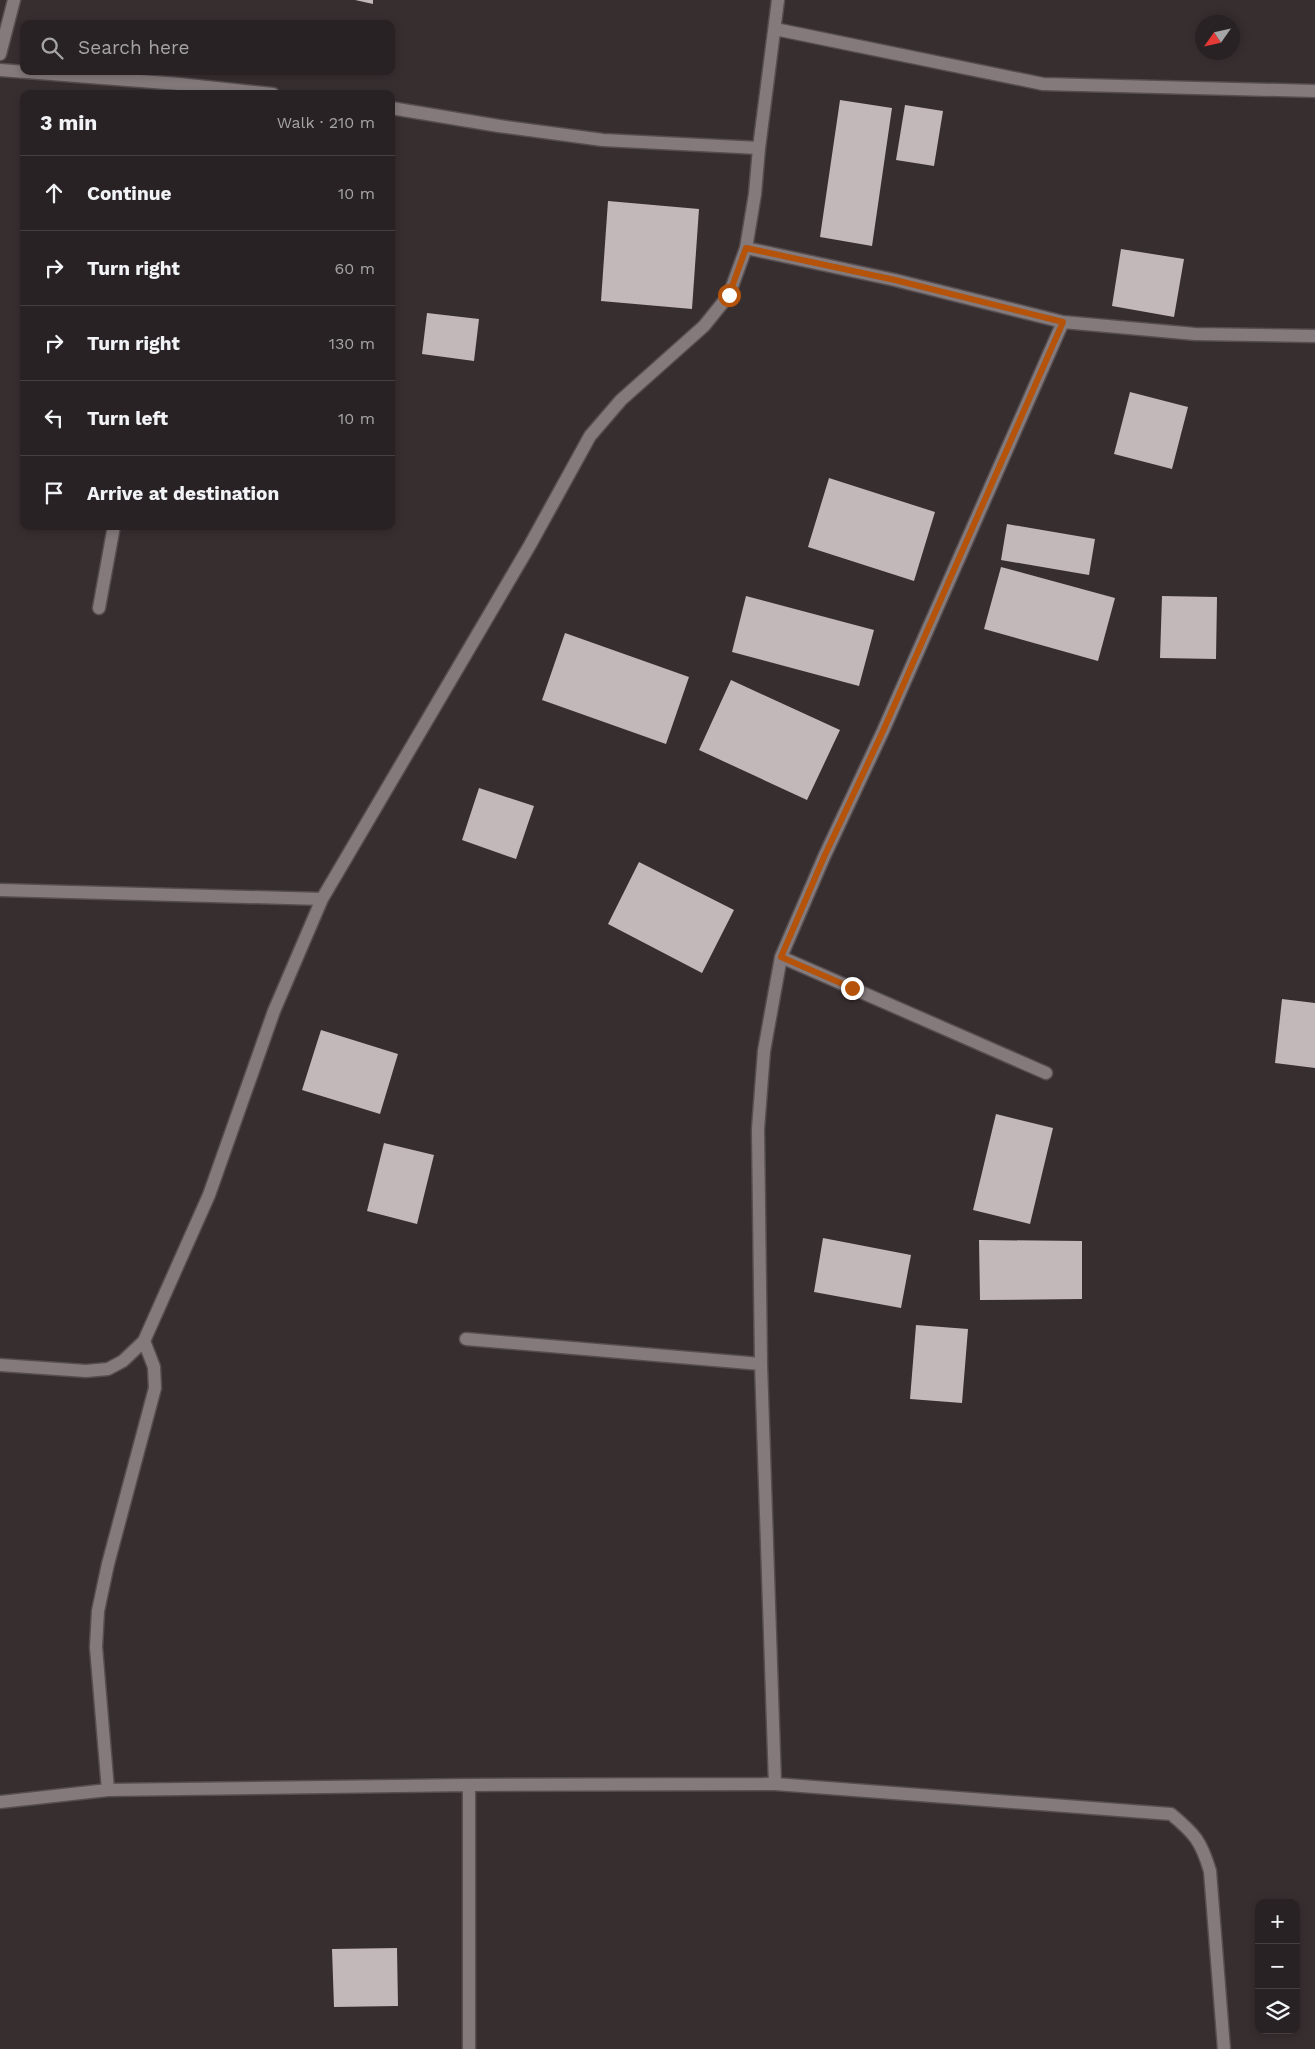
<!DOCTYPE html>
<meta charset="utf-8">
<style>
body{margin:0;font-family:"Work Sans",sans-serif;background:#312a2c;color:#f1f3f6}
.controls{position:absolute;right:15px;bottom:15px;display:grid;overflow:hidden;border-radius:10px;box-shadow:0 2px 8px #0003}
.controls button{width:45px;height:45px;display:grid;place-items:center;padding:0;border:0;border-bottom:1px solid #453f41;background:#292224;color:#f1f3f6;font:25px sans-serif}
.compass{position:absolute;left:1195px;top:15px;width:45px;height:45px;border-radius:50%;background:#292224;box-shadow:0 2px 8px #0003;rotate:236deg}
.stop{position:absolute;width:15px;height:15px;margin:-11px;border:4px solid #b45309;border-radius:50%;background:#fff}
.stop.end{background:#b45309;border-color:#fff;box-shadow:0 1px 5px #0008}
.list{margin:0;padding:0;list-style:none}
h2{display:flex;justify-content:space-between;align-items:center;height:65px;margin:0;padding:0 20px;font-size:21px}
h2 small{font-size:16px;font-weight:400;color:#a5a4a6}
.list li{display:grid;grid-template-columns:32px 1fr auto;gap:15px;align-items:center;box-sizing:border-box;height:75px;padding:0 20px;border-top:1px solid #453f41}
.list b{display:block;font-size:19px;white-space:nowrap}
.list em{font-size:16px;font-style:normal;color:#a5a4a6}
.icon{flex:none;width:28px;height:28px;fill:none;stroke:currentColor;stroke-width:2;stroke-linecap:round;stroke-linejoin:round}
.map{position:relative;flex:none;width:1315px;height:2049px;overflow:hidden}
.search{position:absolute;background:#292224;box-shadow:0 2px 8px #0003;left:20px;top:20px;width:375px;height:55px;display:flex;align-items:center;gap:12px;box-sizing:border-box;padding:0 18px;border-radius:10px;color:#a5a4a6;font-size:19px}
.panel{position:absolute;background:#292224;box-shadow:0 2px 8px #0003;left:20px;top:90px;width:375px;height:440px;border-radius:10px}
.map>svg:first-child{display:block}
.building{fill:#c2b7b9}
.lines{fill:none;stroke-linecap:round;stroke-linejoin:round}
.street-casing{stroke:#554d4f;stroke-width:15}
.street{stroke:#847a7c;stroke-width:12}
.route{stroke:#b45309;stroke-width:6}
</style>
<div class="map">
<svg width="1315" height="2049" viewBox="0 0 1315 2049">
<rect width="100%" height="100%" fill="#372e30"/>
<path class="building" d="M355 0H373V4Z
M840 100 892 108 872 246 820 237Z
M905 105 943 111 934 166 896 160Z
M608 201 699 209 692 309 601 301Z
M1121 249 1184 259 1174 317 1112 306Z
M427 313 479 319 474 361 422 354Z
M1130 392 1188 407 1172 469 1114 454Z
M829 478 935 512 914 581 808 547Z
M1007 524 1095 539 1089 575 1001 560Z
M1001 567 1115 598 1098 661 984 629Z
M746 596 874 630 859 686 732 652Z
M1162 596 1217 597 1216 659 1160 658Z
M565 633 689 677 666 744 542 700Z
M731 680 840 730 807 800 699 750Z
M479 788 534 806 516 859 462 840Z
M639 862 734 910 702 973 608 924Z
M1282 999 1315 1003V1068L1275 1063Z
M321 1030 398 1054 380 1114 302 1090Z
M996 1114 1053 1128 1030 1224 973 1210Z
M384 1143 434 1155 417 1224 367 1211Z
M823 1238 911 1255 901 1308 814 1292Z
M979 1240 1082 1241V1299L980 1300Z
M916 1325 968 1329 962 1403 910 1399Z
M397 1948 398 2006 334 2007 332 1949Z"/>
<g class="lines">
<g class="street-casing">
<path id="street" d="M775 29 1043 84 1315 91
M0 54 14 0
M0 70 179 84 273 94
M391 108 499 126 603 140 759 148
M746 248 895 280 1063 322 1195 334 1315 336
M99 608 114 526
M0 890 322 899
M781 957 1046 1073
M466 1339 761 1364
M0 1365 86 1371 108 1369 123 1361 144 1341 209 1195 274 1011 322 899 530 545 590 436 621 400 704 326 729 295 746 248 755 194 759 148 778 0
M775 1784 761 1364 758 1129 764 1051 781 957 824 857 883 731 1063 322
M469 1785V2049
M108 1790 96 1647 98 1611 108 1564 155 1388 154 1367 144 1341
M0 1802 108 1790 469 1785 775 1784 1171 1814C1195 1834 1201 1841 1210 1871L1224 2049"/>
</g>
<use href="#street" class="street"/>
</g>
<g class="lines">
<path class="route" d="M729 295 746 248 895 280 1063 322 883 731 824 857 781 957 852 988"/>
</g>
</svg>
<div class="controls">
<button>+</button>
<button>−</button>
<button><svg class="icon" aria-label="layers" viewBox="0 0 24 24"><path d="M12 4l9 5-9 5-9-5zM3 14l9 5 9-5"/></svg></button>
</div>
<svg class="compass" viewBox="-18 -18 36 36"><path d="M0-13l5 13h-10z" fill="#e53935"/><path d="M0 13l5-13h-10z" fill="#a5a4a6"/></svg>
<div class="stop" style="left:729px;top:295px"></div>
<div class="stop end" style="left:852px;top:988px"></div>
<div class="search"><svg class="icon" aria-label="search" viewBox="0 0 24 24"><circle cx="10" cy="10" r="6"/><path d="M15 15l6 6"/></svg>Search here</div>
<section class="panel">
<h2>3 min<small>Walk · 210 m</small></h2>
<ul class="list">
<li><svg class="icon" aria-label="ahead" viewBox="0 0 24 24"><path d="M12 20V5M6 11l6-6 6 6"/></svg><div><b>Continue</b></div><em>10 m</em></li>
<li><svg class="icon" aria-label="right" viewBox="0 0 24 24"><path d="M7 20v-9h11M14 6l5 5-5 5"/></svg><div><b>Turn right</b></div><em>60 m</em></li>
<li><svg class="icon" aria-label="right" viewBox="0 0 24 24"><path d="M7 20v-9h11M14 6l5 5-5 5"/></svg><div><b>Turn right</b></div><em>130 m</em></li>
<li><svg class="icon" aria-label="left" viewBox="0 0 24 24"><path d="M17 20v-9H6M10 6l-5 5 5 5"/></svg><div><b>Turn left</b></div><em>10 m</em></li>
<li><svg class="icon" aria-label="arrive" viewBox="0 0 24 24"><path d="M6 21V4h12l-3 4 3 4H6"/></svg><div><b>Arrive at destination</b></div></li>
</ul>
</section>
</div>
